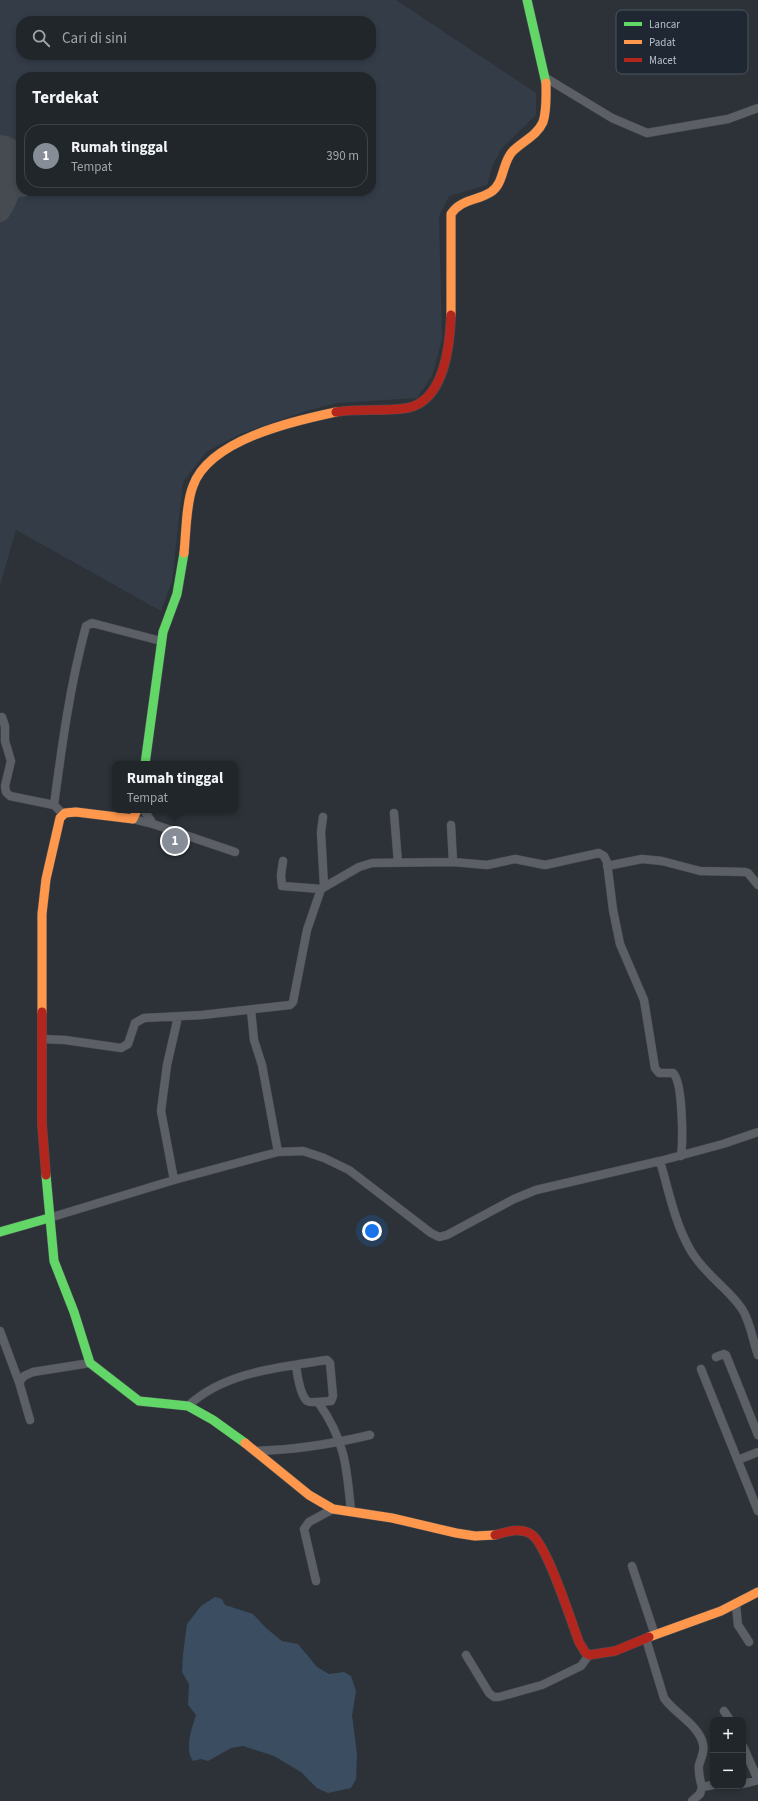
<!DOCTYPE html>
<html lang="id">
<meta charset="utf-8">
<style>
body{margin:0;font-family:"Source Sans 3",sans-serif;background:#2d3236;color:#f1f3f6}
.controls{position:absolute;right:12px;bottom:12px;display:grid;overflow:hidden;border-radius:8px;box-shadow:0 2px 6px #0003}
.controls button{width:36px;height:36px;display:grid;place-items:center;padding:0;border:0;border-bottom:1px solid #3e4347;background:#21262a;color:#f1f3f6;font:20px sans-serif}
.you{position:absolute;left:372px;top:1231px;width:14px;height:14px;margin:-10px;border:3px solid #fff;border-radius:50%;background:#1a73e8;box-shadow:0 0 0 6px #1a73e833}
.badge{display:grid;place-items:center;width:26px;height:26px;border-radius:50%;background:#868d96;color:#fff;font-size:13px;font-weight:700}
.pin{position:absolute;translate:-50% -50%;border:2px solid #fff;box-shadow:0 1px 4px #0006}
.popup{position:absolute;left:112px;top:761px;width:126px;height:52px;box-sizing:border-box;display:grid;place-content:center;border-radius:8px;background:#21262a;filter:drop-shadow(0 1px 3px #0005);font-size:13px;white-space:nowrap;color:#a2a5a8}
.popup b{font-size:15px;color:#f1f3f6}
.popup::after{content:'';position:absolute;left:50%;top:100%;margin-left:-8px;border:8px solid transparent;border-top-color:#21262a}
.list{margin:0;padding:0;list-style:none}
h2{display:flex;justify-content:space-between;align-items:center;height:52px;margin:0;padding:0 16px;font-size:17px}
h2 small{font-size:13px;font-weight:400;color:#a2a5a8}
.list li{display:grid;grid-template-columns:26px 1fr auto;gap:12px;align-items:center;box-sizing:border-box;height:64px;margin:0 8px 8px;padding:0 8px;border:1px solid #3e4347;border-radius:16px}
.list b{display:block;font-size:15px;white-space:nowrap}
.list p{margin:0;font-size:13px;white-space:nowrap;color:#a2a5a8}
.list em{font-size:13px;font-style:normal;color:#a2a5a8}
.icon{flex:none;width:22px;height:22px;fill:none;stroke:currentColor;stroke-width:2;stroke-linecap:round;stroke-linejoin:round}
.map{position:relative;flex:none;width:758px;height:1801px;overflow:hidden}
.search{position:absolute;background:#21262a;box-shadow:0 2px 6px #0003;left:16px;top:16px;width:360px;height:44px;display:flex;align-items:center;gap:10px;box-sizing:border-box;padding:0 14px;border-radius:16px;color:#a2a5a8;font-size:15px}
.panel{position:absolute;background:#21262a;box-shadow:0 2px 6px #0003;left:16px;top:72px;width:360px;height:124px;border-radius:16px}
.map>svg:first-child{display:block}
.airport{fill:#343c48;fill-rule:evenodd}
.water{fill:#3b4d60}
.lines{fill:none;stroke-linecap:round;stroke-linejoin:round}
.taxiway{stroke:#464b51;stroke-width:20}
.runway{stroke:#464b51;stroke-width:50}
.street-casing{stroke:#4a4e53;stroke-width:9}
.fast-casing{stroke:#4a4e53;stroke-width:10}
.slow-casing{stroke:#4a4e53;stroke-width:10}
.jam-casing{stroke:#4a4e53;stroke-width:10}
.street{stroke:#5c6066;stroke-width:8}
.fast{stroke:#63d668;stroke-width:9}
.slow{stroke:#ff974d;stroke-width:9}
.jam{stroke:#b3261e;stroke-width:9}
.key{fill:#1f2832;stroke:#4d555f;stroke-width:1}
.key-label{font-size:11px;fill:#b7bec8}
</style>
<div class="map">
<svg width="758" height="1801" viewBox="0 0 758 1801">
<rect width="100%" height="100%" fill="#2c3238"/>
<path class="airport" d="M0 0H396L536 93V115L502 148 493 164 487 185 449 196 439 216 442 339 432 376 417 398 337 403 306 411 240 434 206 452 183 482 172 581 161 611 16 530 0 585ZM21 21H371V55H21ZM21 77H371V191H21Z"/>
<path class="water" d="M215 1597 222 1599 225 1605 253 1614 266 1628 282 1641 298 1644 317 1667 329 1674 344 1672 351 1676 356 1691 352 1715 357 1754 356 1779 351 1788 328 1793 317 1788 301 1772 274 1756 243 1746 231 1748 208 1761 201 1759 193 1761C184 1749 192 1728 196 1715L188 1705 189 1684 182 1672 183 1654 187 1624 201 1606Z"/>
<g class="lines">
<path class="taxiway" d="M0 163C16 177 11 196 0 212"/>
<path class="runway" d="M0 160 21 172"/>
<g class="street-casing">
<path id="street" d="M546 78 612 118 647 133 728 119 758 108
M2 717 5 726V741L11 761 5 786 6 792 10 796 54 805 62 813
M54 805C62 745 70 685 86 626L92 623 161 641
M144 810 153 824 235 852
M394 813 398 863
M323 817 321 832 324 886
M133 819 153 824
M451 825 453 862
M283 861 281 875 282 886 321 889
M607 866 642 859 662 861 700 871 745 872 748 873 758 885
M251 1010 254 1040 262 1065 278 1152
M43 1039 65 1040 121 1048 128 1044 135 1023 144 1018 202 1015 290 1005 293 1002 307 930 321 889 359 867 372 863 453 862 487 865 515 859 545 865 599 853 604 856 607 862 613 910 620 944 644 1000 655 1068 659 1073H673C683 1082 683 1141 681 1156
M660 1161C669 1192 675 1224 691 1251 705 1275 728 1288 742 1309 751 1323 752 1339 758 1355
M174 1180 161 1111 167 1065 178 1017
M49 1218 174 1180 278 1152 303 1151 324 1158 349 1170 431 1233 439 1237 447 1235 514 1199 536 1190 660 1161 723 1144 758 1132
M0 1331 19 1382 30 1420
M716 1357 724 1354 726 1355 758 1435
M296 1365C297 1373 300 1393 306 1400 308 1403 315 1402 318 1402 345 1440 347 1467 351 1512
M701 1369 758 1511
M19 1382 24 1376 33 1372 90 1363
M188 1406C224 1372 280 1367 327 1360L330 1363 333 1396 331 1401 318 1402
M255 1451C294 1450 332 1444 370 1435
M738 1460 758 1452
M632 1566 655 1635
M316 1581 304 1529 309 1522 333 1509
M736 1605 738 1625 749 1642
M646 1639 664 1698C674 1713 699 1725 703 1744 705 1752 701 1758 699 1765 698 1773 700 1780 702 1787L713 1785
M466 1655 489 1693 494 1697H499L542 1685 581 1666 589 1655
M724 1711 730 1720
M743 1746 758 1780 743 1784
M692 1801 700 1794 702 1787"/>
</g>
<g class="fast-casing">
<path id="fast" d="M527 0 546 83
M145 764 163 632 177 594 184 553
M46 1175 54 1261 74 1312 90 1363 139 1401 188 1406 213 1420 245 1443
M0 1232 49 1218"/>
</g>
<g class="slow-casing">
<path id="slow" d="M451 315V214C461 199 477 201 491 192 504 184 502 163 512 152 521 142 537 136 543 122 547 110 546 95 546 83
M184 553C186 534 186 503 193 486 209 440 293 421 336 412
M42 1012V914L46 879 60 818 65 813 76 812 133 819 137 810
M245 1443 309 1495 333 1509 392 1518 456 1533 475 1536 495 1535
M649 1637 721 1611 758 1592"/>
</g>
<g class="jam-casing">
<path id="jam" d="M336 412C360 408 384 412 407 408 444 401 450 346 451 315
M42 1012V1124L46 1175
M495 1535C506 1532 520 1527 531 1534 547 1544 571 1621 579 1642L585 1652 589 1655 615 1651 649 1637"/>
</g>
<use href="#street" class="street"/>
<use href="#fast" class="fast"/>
<use href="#slow" class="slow"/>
<use href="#jam" class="jam"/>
</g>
<rect x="616" y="10" width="132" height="64" rx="6" class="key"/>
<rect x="624" y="22" width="18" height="4" fill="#63d668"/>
<rect x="624" y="40" width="18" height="4" fill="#ff974d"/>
<rect x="624" y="58" width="18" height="4" fill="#b3261e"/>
<g class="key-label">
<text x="649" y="28">Lancar</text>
<text x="649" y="46">Padat</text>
<text x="649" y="64">Macet</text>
</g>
</svg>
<div class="controls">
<button>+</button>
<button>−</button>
</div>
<div class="you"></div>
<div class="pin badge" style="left:175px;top:841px">1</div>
<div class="popup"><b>Rumah tinggal</b>Tempat</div>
<div class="search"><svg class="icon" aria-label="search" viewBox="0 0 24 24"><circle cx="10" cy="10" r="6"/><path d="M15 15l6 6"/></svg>Cari di sini</div>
<section class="panel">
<h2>Terdekat<small></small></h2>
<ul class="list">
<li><span class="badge">1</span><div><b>Rumah tinggal</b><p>Tempat</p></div><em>390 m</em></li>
</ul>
</section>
</div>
